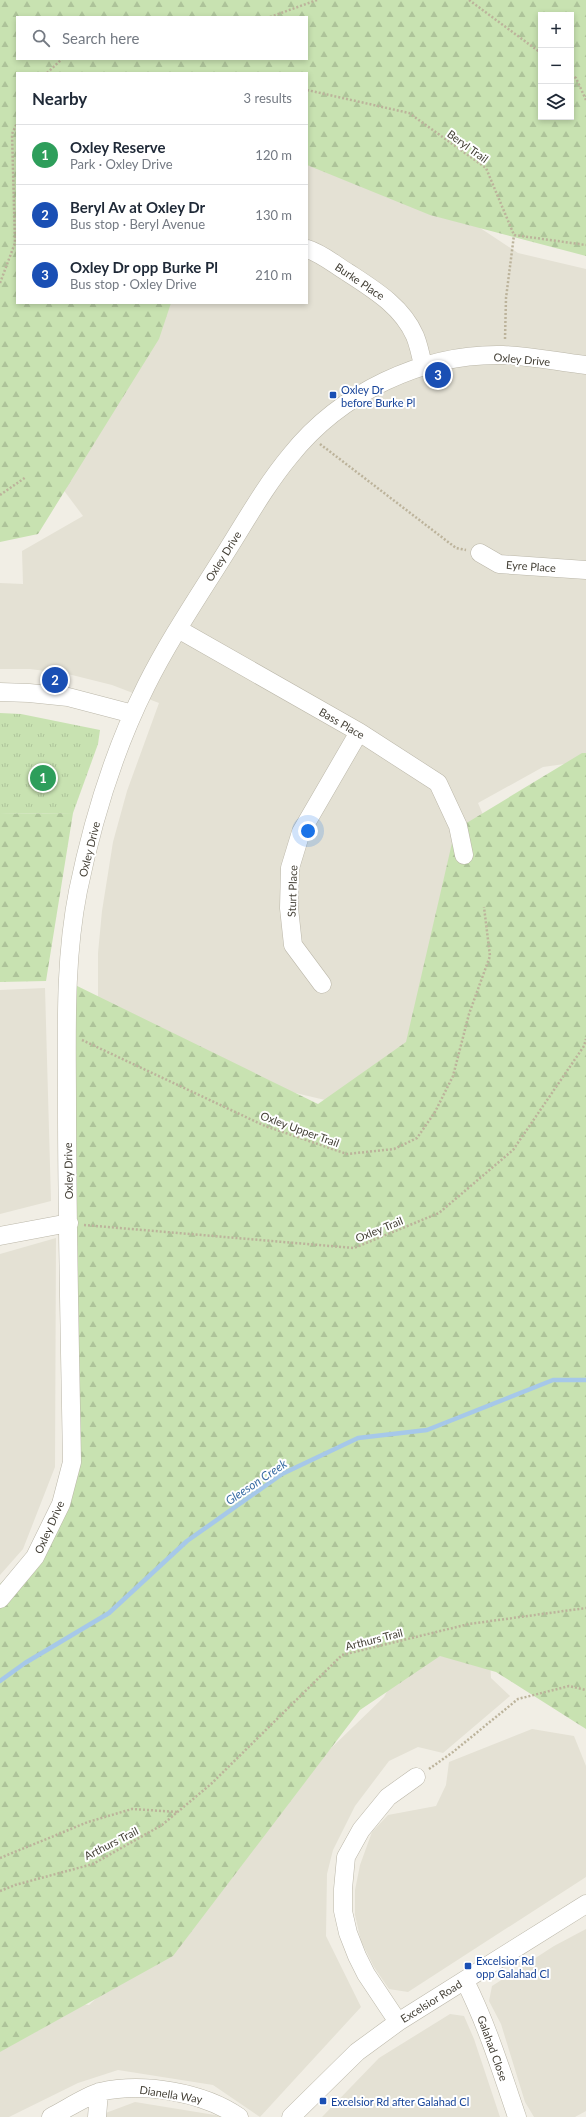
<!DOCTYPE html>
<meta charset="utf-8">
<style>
body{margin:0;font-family:Lato,sans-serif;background:#f2f2f3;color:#1f2937}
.controls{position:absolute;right:12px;top:12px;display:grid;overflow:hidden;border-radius:0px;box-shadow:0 2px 6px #0003}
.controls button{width:36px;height:36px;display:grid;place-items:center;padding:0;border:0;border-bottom:1px solid #e0e1e3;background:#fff;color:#1f2937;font:20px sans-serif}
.you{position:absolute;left:308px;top:831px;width:14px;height:14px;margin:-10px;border:3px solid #fff;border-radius:50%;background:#1a73e8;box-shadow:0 0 0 6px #1a73e833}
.badge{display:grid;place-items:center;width:26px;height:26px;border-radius:50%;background:#d93025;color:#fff;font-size:13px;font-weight:700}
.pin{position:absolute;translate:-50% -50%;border:2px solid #fff;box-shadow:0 1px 4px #0006}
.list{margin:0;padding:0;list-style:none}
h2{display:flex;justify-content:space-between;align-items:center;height:52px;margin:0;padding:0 16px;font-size:17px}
h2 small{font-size:13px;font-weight:400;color:#747a83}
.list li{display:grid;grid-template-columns:26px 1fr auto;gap:12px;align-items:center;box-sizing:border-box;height:60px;padding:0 16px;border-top:1px solid #e0e1e3}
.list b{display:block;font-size:15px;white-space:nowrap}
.list p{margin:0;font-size:13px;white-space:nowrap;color:#747a83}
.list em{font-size:13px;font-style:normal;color:#747a83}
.icon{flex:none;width:22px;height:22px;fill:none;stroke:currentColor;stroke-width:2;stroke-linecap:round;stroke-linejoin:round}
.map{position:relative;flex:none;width:586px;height:2117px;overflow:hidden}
.search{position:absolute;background:#fff;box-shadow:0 2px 6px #0003;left:16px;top:16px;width:292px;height:44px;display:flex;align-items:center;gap:10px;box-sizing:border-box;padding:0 14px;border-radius:0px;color:#747a83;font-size:15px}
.panel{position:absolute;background:#fff;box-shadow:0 2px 6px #0003;left:16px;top:72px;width:292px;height:232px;border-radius:0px}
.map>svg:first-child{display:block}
.residential{fill:#e4e1d4}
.grass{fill:url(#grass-tufts)}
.forest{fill:url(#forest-firs);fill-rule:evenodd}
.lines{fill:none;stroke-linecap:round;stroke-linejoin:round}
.stream{stroke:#a6c8e9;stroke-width:4.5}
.minor-casing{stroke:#bbb7a9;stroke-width:19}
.path{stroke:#bcb39b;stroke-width:2.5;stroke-dasharray:2 2;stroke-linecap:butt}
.minor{stroke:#fff;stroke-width:18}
.transit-dot{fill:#1a4fb4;stroke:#fff;stroke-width:1.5}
.labels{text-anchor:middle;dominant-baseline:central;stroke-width:4;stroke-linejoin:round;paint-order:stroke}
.street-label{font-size:11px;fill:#433f35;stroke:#fff}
.transit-label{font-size:11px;fill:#164399;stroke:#fff;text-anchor:start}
.water-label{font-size:12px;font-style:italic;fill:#396da4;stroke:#fff}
</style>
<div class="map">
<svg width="586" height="2117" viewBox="0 0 586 2117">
<defs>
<pattern id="grass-tufts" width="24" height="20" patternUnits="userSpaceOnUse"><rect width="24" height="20" fill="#c8e2b1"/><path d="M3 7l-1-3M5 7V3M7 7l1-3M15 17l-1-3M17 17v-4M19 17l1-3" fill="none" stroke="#adc399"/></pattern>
<pattern id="forest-firs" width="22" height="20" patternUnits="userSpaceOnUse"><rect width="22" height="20" fill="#c8e2b1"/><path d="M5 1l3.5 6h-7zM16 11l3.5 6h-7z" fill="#adc399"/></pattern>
</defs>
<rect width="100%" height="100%" fill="#f1eee5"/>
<path class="residential" d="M340 135 518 253 586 269V761L543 767 478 803 500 855 425 1057 355 1107 274 1088 98 1000V953L102 911 113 842 127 791 159 703 112 685 68 674 30 669H0V583L23 584 22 551 83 516 35 452 115 303H307V136Z
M45 988 51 1201 0 1214V990Z
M56 1238 55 1467 23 1549 0 1575V1254Z
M451 1649 490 1661 491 1678 510 1696 443 1753 418 1747 389 1761 355 1806 333 1850 327 1874 326 1936 361 2007 260 2117 213 2085 118 2070 78 2083 9 2117H0V1995L4 1993 89 2005 183 1919 324 1755 384 1697 401 1665Z
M532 1729 574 1736 586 1766V1877L408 1992 389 1989 374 1967 361 1941 355 1915V1890L360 1865 372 1832 388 1815 436 1806 446 1785 449 1762Z
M586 1929V2111L575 2117H534L525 2102 501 2024 489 2001 492 1986 554 1946Z
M450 2014 464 2016 474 2039 500 2117H322L379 2058Z
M135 2102 221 2116 223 2117H95Z"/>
<path class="grass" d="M0 713 21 714 100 730 98 744 73 813 0 814Z"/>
<path class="forest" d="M0 0H586V256L430 215 307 165V73H17V303H171L159 339 38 534 0 542ZM541 15H571V117H541ZM17 17H307V59H17Z
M582 753H586V1729L496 1672 440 1656 360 1710 173 1956 0 2052V1584L36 1547 72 1469 69 982 318 1104 406 1042 455 830Z
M73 813 46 981 0 982V814Z"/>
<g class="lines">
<path class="stream" d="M0 1681 25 1663 109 1613 187 1541 282 1474 358 1438 427 1430 553 1380H586"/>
<g class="minor-casing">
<path id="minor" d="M307 249C321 253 334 264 347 272 373 289 402 306 415 336 419 346 421 356 423 366
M480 553 499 564 586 570
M178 629 359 732 438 783 458 826 464 855
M0 692 29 693 68 697 133 714
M322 984 293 945 289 908 290 868 301 832 359 732
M0 1236 69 1223
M0 1599 35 1557 61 1504 72 1462C70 1343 67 1225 67 1106 67 1034 64 962 78 891 92 823 115 748 146 686 170 638 200 594 228 549 248 517 266 485 290 456 340 393 423 353 503 355 531 356 559 362 586 365
M465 1981C487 2025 501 2070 517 2117
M398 2022 366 1974 357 1956 348 1933 343 1911V1889L346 1857 361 1830 388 1797 416 1777
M51 2117C65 2110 86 2096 100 2092 143 2082 203 2092 239 2117
M97 2117 99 2092
M291 2117 357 2052 398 2022 586 1904"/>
</g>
<path class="path" d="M469 0 541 53
M270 17 317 0
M47 73 62 59
M571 75 576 78 586 100
M307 90 409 113 486 168 514 235 586 245
M0 283 15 243 12 134 17 123
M505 339 506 298 514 235
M320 444 456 548 466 550
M0 495 26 477
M82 1040 265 1126 347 1154 394 1149 417 1138 435 1112 453 1076 469 1014 490 956 484 907
M84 1225 354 1248 439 1213 513 1150 584 1046 586 1039
M429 1769 453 1752 518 1699 569 1686 586 1690
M0 1858 88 1822 132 1809 178 1812
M0 1891 15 1885 93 1864 162 1825 211 1784 342 1655 469 1624 586 1608"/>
<use href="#minor" class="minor"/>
</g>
<g class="transit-dot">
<rect x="329" y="391" width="8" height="8" rx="2"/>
<rect x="464" y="1962" width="8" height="8" rx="2"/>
<rect x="319" y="2097" width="8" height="8" rx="2"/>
</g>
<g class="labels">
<g class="street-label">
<text transform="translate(468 146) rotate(36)">Beryl Trail</text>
<text transform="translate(360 281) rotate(34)">Burke Place</text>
<text transform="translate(522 359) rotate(5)">Oxley Drive</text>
<text transform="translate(223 556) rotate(-58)">Oxley Drive</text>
<text transform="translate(531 566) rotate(4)">Eyre Place</text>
<text transform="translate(342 723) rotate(30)">Bass Place</text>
<text transform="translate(89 849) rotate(-76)">Oxley Drive</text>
<text transform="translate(292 891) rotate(-88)">Sturt Place</text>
<text transform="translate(300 1129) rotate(20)">Oxley Upper Trail</text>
<text transform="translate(68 1171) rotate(-91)">Oxley Drive</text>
<text transform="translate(379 1229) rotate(-22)">Oxley Trail</text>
<text transform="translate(49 1527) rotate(-66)">Oxley Drive</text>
<text transform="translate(374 1639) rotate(-14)">Arthurs Trail</text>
<text transform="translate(111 1843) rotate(-27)">Arthurs Trail</text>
<text transform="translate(431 2001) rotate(-32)">Excelsior Road</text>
<text transform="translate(493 2048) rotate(70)">Galahad Close</text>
<text transform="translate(171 2094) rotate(9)">Dianella Way</text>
</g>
<g class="transit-label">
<text x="341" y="389">Oxley Dr<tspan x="341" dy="13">before Burke Pl</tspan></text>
<text x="476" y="1960">Excelsior Rd<tspan x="476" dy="13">opp Galahad Cl</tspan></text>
<text x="331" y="2101">Excelsior Rd after Galahad Cl</text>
</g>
<g class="water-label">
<text transform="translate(256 1482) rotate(-34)">Gleeson Creek</text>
</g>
</g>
</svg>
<div class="controls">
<button>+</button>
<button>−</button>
<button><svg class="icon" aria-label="layers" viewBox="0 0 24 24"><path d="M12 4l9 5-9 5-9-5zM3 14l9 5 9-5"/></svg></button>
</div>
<div class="you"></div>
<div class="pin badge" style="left:43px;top:778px;background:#2e9e5b">1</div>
<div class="pin badge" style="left:55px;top:680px;background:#1a4fb4">2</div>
<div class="pin badge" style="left:438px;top:375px;background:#1a4fb4">3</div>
<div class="search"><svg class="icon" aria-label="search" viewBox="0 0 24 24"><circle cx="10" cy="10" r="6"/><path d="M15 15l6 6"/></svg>Search here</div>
<section class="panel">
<h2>Nearby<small>3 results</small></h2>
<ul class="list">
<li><span class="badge" style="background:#2e9e5b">1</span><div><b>Oxley Reserve</b><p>Park · Oxley Drive</p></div><em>120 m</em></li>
<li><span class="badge" style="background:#1a4fb4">2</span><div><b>Beryl Av at Oxley Dr</b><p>Bus stop · Beryl Avenue</p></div><em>130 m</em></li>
<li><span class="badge" style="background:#1a4fb4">3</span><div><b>Oxley Dr opp Burke Pl</b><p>Bus stop · Oxley Drive</p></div><em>210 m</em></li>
</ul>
</section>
</div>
